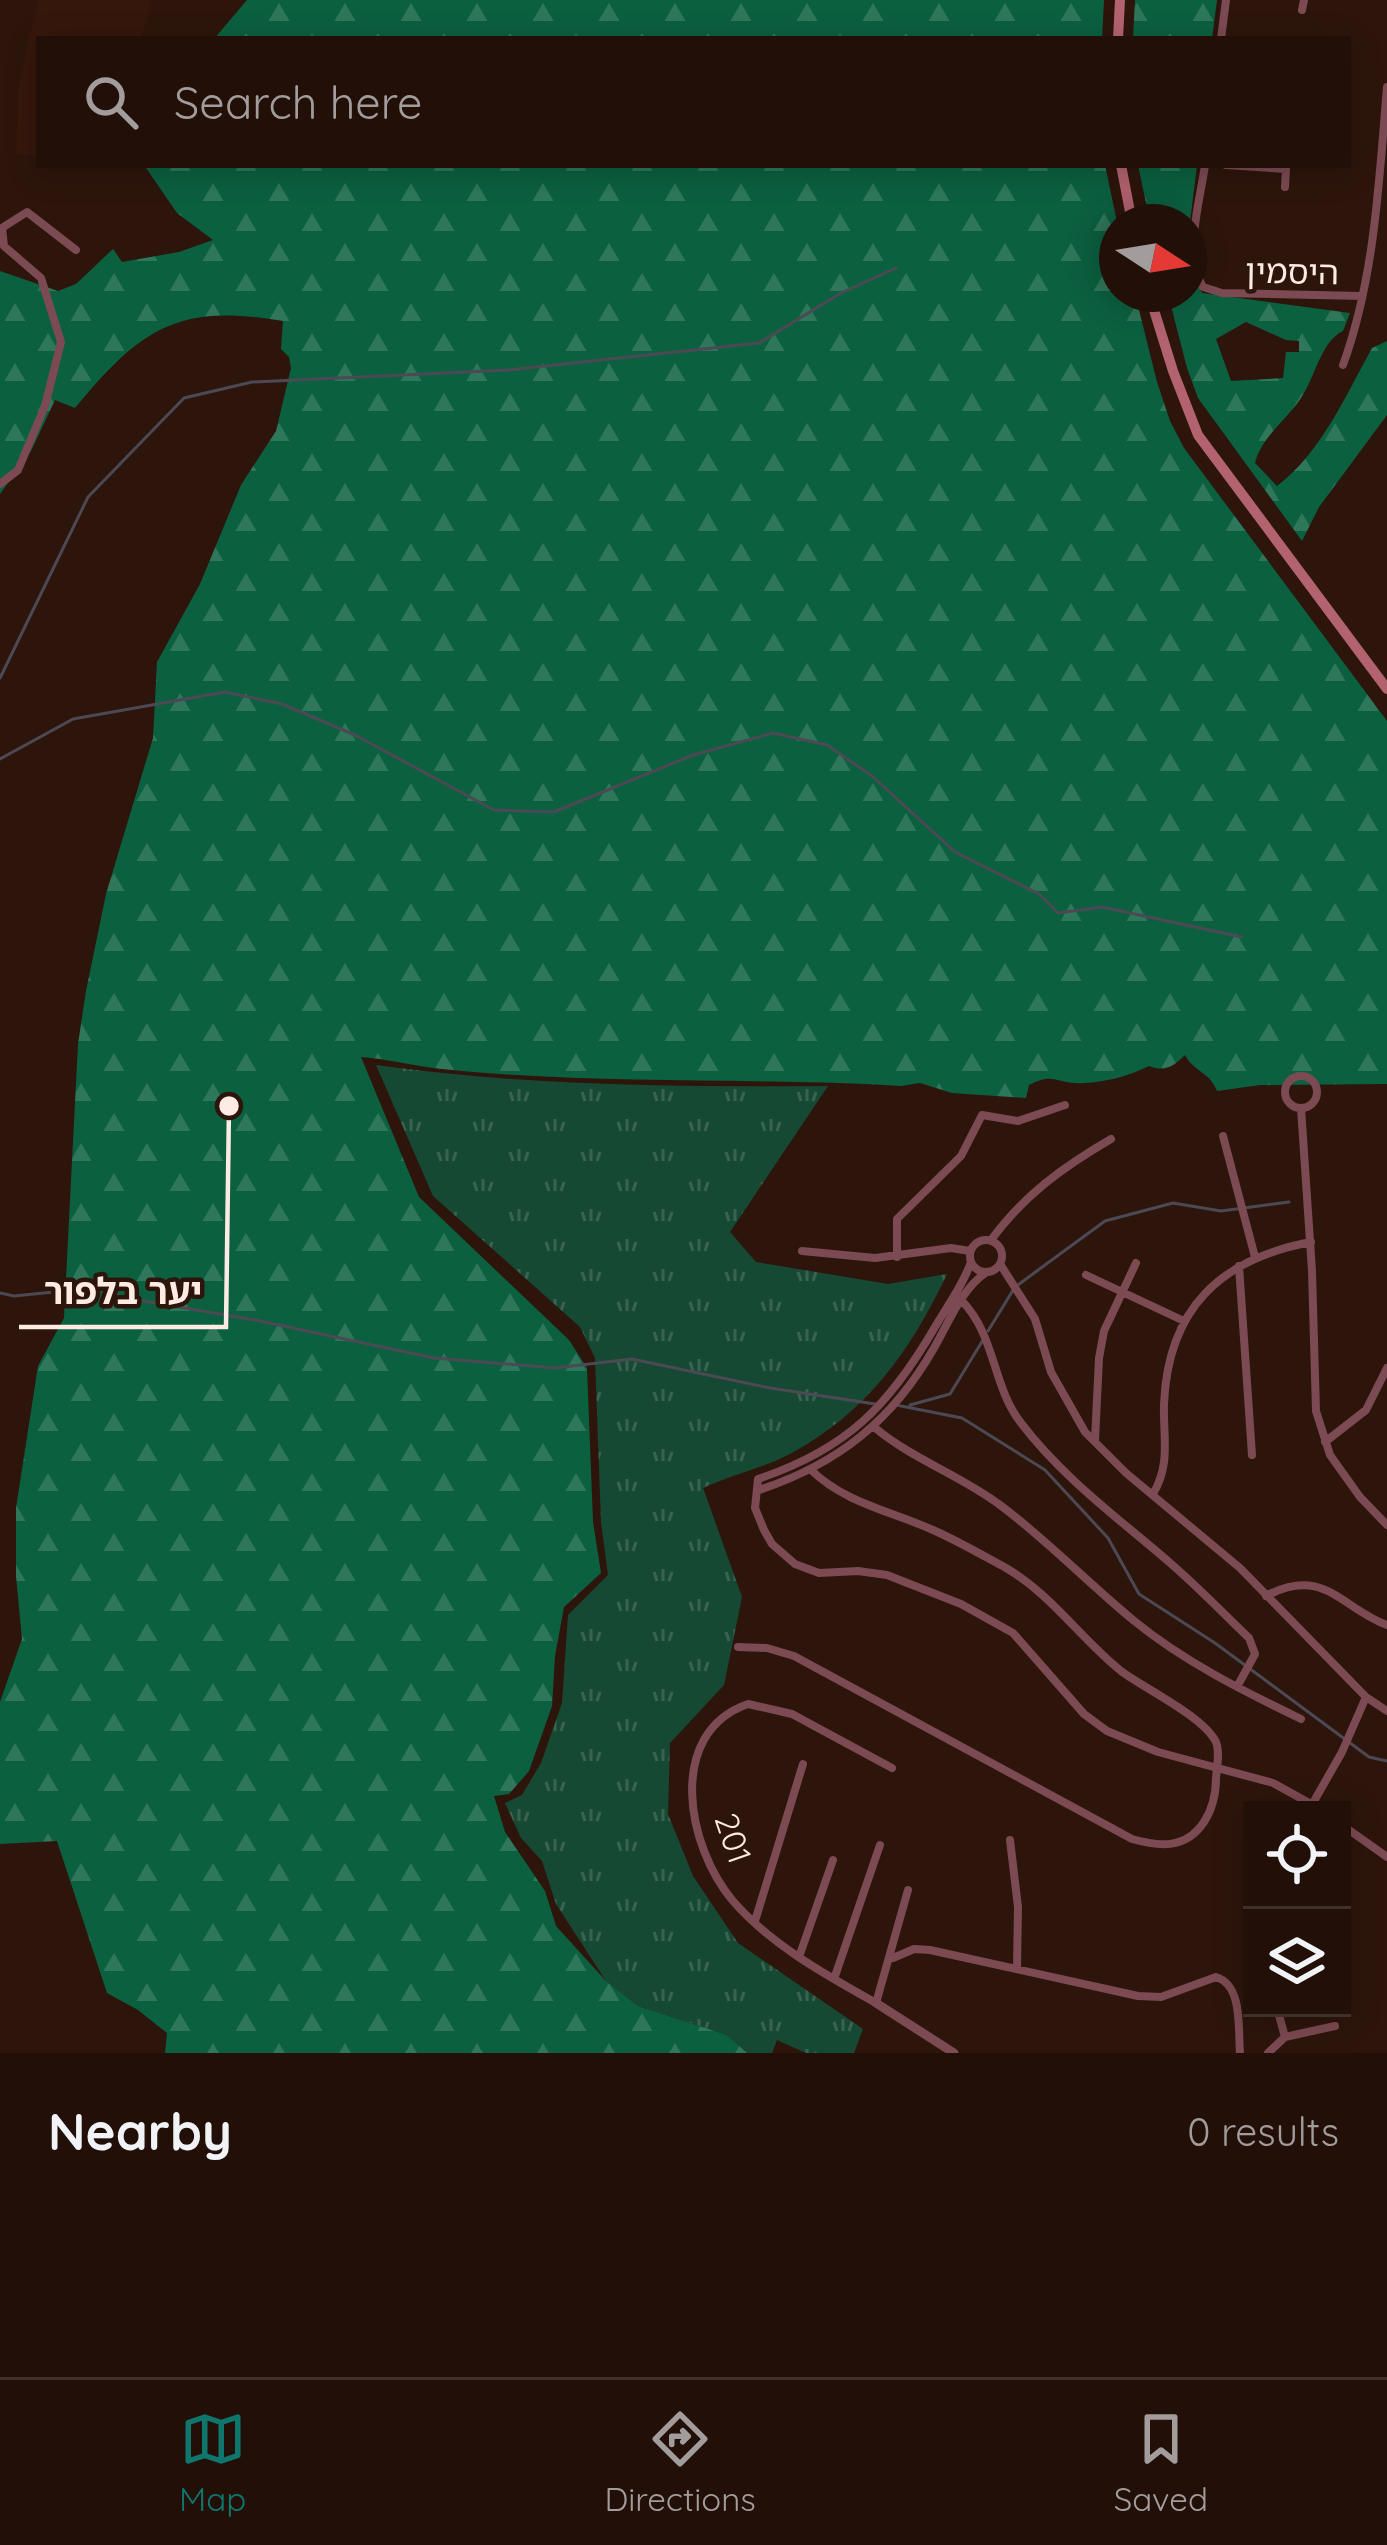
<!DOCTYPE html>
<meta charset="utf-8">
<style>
body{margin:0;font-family:Quicksand,"Noto Sans Hebrew",sans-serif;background:#2a1912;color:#f1f3f6}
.controls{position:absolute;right:36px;bottom:36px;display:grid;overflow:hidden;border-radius:0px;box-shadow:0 6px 30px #0003}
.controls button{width:108px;height:108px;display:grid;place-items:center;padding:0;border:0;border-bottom:3px solid #3f3029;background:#221008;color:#f1f3f6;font:60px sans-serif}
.compass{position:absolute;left:1099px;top:204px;width:108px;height:108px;border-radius:50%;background:#221008;box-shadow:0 6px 30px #0003;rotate:102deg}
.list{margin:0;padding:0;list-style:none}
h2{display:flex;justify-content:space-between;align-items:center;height:156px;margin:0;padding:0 48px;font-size:51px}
h2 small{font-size:39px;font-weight:400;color:#a29d9c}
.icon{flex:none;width:66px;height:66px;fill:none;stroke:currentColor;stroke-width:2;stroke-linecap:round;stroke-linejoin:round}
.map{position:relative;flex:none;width:1387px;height:2053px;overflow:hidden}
.search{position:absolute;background:#221008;box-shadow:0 6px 30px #0003;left:36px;right:36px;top:36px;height:132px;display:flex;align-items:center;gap:30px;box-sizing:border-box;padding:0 42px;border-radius:0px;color:#a29d9c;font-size:45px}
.sheet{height:324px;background:#221008}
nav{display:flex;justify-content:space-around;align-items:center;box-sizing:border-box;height:168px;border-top:3px solid #3f3029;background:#221008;font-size:33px;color:#a29d9c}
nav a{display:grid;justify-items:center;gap:6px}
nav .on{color:#0f766e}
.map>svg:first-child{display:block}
.built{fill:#36170b}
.grass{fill:url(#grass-tufts)}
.forest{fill:url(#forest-firs);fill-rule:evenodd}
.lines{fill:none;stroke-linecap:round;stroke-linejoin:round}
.stream{stroke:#4c4954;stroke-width:3}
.minor{stroke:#7c4a52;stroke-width:8}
.tertiary{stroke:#7c4a52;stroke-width:9}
.secondary{stroke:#b36370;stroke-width:10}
.labels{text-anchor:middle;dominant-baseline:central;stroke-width:9;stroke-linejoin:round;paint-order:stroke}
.street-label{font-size:33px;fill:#fdebe4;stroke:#2d150b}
.leader{fill:none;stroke:#fdebe4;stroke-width:4.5}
.callout-dot{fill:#fdebe4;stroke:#2d150b;stroke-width:4.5}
.callout-label{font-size:36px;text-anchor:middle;font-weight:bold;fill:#fdebe4;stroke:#2d150b;stroke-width:9;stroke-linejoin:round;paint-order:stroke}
</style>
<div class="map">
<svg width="1387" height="2053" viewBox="0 0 1387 2053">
<defs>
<pattern id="grass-tufts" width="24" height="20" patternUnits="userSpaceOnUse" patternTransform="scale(3)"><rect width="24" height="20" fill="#164933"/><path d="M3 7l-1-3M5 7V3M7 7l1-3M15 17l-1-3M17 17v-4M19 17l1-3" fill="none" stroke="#396350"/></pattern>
<pattern id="forest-firs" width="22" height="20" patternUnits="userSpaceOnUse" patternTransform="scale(3)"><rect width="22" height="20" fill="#0b6040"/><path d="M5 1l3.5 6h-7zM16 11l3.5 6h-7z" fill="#2f775b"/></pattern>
</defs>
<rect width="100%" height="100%" fill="#2d150b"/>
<path class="built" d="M38 0H152L141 39H39V155H16L18 90Z"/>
<path class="grass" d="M376 1065C525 1086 677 1087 828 1086L730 1232 756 1262 888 1284 947 1274C910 1352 867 1412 790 1454 763 1468 731 1475 703 1488L742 1597 724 1685 670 1743 668 1814 693 1876 738 1943 863 2029 854 2053H806L777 2040 772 2053H747L727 2035 638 2006 606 1981 556 1904 542 1861 521 1838 505 1803 522 1795 541 1763 562 1703 568 1615 608 1575 601 1522 595 1358 580 1327 433 1196Z"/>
<path class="forest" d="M247 0H1104L1102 39H214Z
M1135 0H1217L1212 39H1133Z
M144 165H1105L1117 222V294H1135L1157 382 1170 421 1184 448 1387 721V1084L1260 1085 1217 1091C1210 1072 1193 1071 1185 1055 1173 1067 1165 1072 1149 1066 1129 1076 1106 1082 1084 1083 1057 1085 1055 1071 1029 1085L1026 1098 952 1093 920 1083 901 1086C748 1077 594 1085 442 1069 415 1066 388 1059 361 1057L419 1197 569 1340 587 1368 593 1522 601 1573 564 1607 555 1656 552 1706 529 1771 509 1794 494 1796 505 1832 545 1891 556 1926 606 1981 638 2006 727 2035 747 2053H165L167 2033 138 2010 107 1993 57 1841 0 1844V1702L22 1639 16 1576V1508L38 1366 64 1318 78 1044 86 991 106 894 153 738 157 662 200 584 241 485 276 431 291 368 289 357 281 349 283 321C178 303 141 328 75 408L55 400 31 451 0 494V271L58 291 76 284 113 249 122 262 179 252 213 240 177 213Z
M1138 165H1197L1189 230V222H1150Z
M1189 267 1202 293 1350 313 1343 331C1322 341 1316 373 1304 393 1290 418 1262 435 1255 463L1277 486C1321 453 1346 395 1372 348L1387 341V415L1319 507 1302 541 1198 398 1187 368 1168 294H1189ZM1246 322 1286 340 1299 341V352H1286L1283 378 1231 381 1216 339Z"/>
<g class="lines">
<path class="stream" d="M0 678 88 497 184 398 252 382 508 370 759 343 841 293 896 268
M0 759 73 719 225 692 282 704 355 735 494 810 554 812 693 755 773 733 827 745 872 776 955 852 1039 894 1058 913 1102 907 1242 937
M0 1293 14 1296 94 1288 126 1298 255 1320 434 1358 555 1368 632 1359 770 1388 875 1404
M988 1331 1015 1287 1105 1221 1173 1203 1221 1211 1289 1202
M896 1405 962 1418 1045 1470 1108 1538 1139 1594 1215 1643 1369 1757 1387 1761
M910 1405 950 1394 983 1340"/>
<path class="minor" d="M1302 10 1304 0
M1221 39 1226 0
M1205 165C1200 202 1183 254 1203 287L1222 293 1362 296
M1226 165 1286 169 1285 187
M1343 365C1375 277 1379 180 1387 87
M0 484 18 470 45 406 61 342 41 278 4 246 2 228 27 212 76 250
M1285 1092a16 16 0 1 1 32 0a16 16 0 1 1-32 0Z
M1301 1108 1312 1271 1316 1411 1330 1455 1360 1497 1387 1525
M1223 1136 1255 1257
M970 1256a16 16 0 1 1 32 0a16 16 0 1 1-32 0Z
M991 1240C1024 1195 1063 1167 1111 1139
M802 1251 875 1258 951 1248 970 1251
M897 1257V1219L961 1156 982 1115 1018 1121 1065 1105
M971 1262C963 1285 948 1305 935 1327 889 1406 847 1449 758 1479L755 1508 764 1530 772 1544 795 1564 819 1573 858 1571 887 1575 961 1604 1013 1633 1084 1714 1107 1731 1158 1752 1273 1783 1322 1810
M1000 1264 1035 1319 1051 1372 1085 1432 1126 1473 1240 1568 1366 1697 1387 1711
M1239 1266 1252 1455
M1086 1275 1184 1321
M962 1301C996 1336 992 1386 1021 1423 1063 1478 1118 1518 1169 1562 1197 1586 1223 1613 1249 1638L1255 1654 1237 1687
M874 1427C912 1459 960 1475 1000 1505 1047 1540 1088 1583 1133 1620 1183 1661 1243 1691 1301 1719
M1095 1440 1099 1358 1104 1331 1136 1263
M1325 1442 1366 1410 1387 1368
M759 1490C838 1464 893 1420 934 1348 949 1322 962 1288 987 1272
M1153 1494C1171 1464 1163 1437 1164 1404 1168 1309 1220 1259 1311 1242
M1266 1596C1324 1565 1342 1609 1387 1625
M738 1647 767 1648 794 1656 1132 1839C1160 1847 1186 1849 1204 1822 1213 1808 1216 1794 1216 1778 1217 1767 1220 1752 1216 1742 1203 1716 1145 1689 1121 1671 1081 1639 1051 1594 1006 1568 982 1555 958 1541 933 1530 891 1511 845 1503 811 1470
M892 1768 792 1714 748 1704C665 1733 687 1847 733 1901 771 1945 826 1975 876 2003L908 1890
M1313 1803 1342 1752 1366 1697
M1342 1825 1387 1857
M1010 1840 1018 1907 1017 1968
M755 1921 803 1764
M799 1957 833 1860
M893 1958 914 1949 930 1950 1138 1996 1161 1997 1216 1977C1243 1985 1238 2029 1240 2053
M834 1979 880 1845
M1277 2008 1285 2037
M1268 2053 1285 2037 1335 2026"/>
<path class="tertiary" d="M876 2003 954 2053"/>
<path class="secondary" d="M1118 39 1120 0
M1121 165 1132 222
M1149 294 1173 371 1198 435 1387 689"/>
</g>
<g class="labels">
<g class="street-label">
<text transform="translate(1292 271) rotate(1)">היסמין</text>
<text transform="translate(734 1838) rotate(71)">201</text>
</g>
</g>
<path class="leader" d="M229 1106L226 1327H19"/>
<circle class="callout-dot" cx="229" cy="1106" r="12"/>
<g class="callout-label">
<text x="123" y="1304">יער בלפור</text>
</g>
</svg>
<div class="controls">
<button><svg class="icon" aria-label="locate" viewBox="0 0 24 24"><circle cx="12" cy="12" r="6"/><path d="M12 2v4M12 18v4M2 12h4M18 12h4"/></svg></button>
<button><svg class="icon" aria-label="layers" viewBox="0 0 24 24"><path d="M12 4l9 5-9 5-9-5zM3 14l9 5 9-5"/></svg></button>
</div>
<svg class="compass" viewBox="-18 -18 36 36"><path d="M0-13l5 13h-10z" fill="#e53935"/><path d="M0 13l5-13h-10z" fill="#a29d9c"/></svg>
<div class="search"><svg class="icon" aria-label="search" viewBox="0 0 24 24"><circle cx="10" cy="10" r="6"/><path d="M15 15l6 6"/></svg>Search here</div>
</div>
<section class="sheet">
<h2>Nearby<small>0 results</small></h2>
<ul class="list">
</ul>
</section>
<nav>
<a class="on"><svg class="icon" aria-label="map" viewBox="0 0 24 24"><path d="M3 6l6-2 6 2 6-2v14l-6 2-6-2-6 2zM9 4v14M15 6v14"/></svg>Map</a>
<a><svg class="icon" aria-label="directions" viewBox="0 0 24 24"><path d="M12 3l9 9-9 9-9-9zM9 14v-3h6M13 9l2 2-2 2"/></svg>Directions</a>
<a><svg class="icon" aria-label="saved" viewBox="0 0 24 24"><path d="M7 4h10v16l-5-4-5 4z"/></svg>Saved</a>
</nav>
